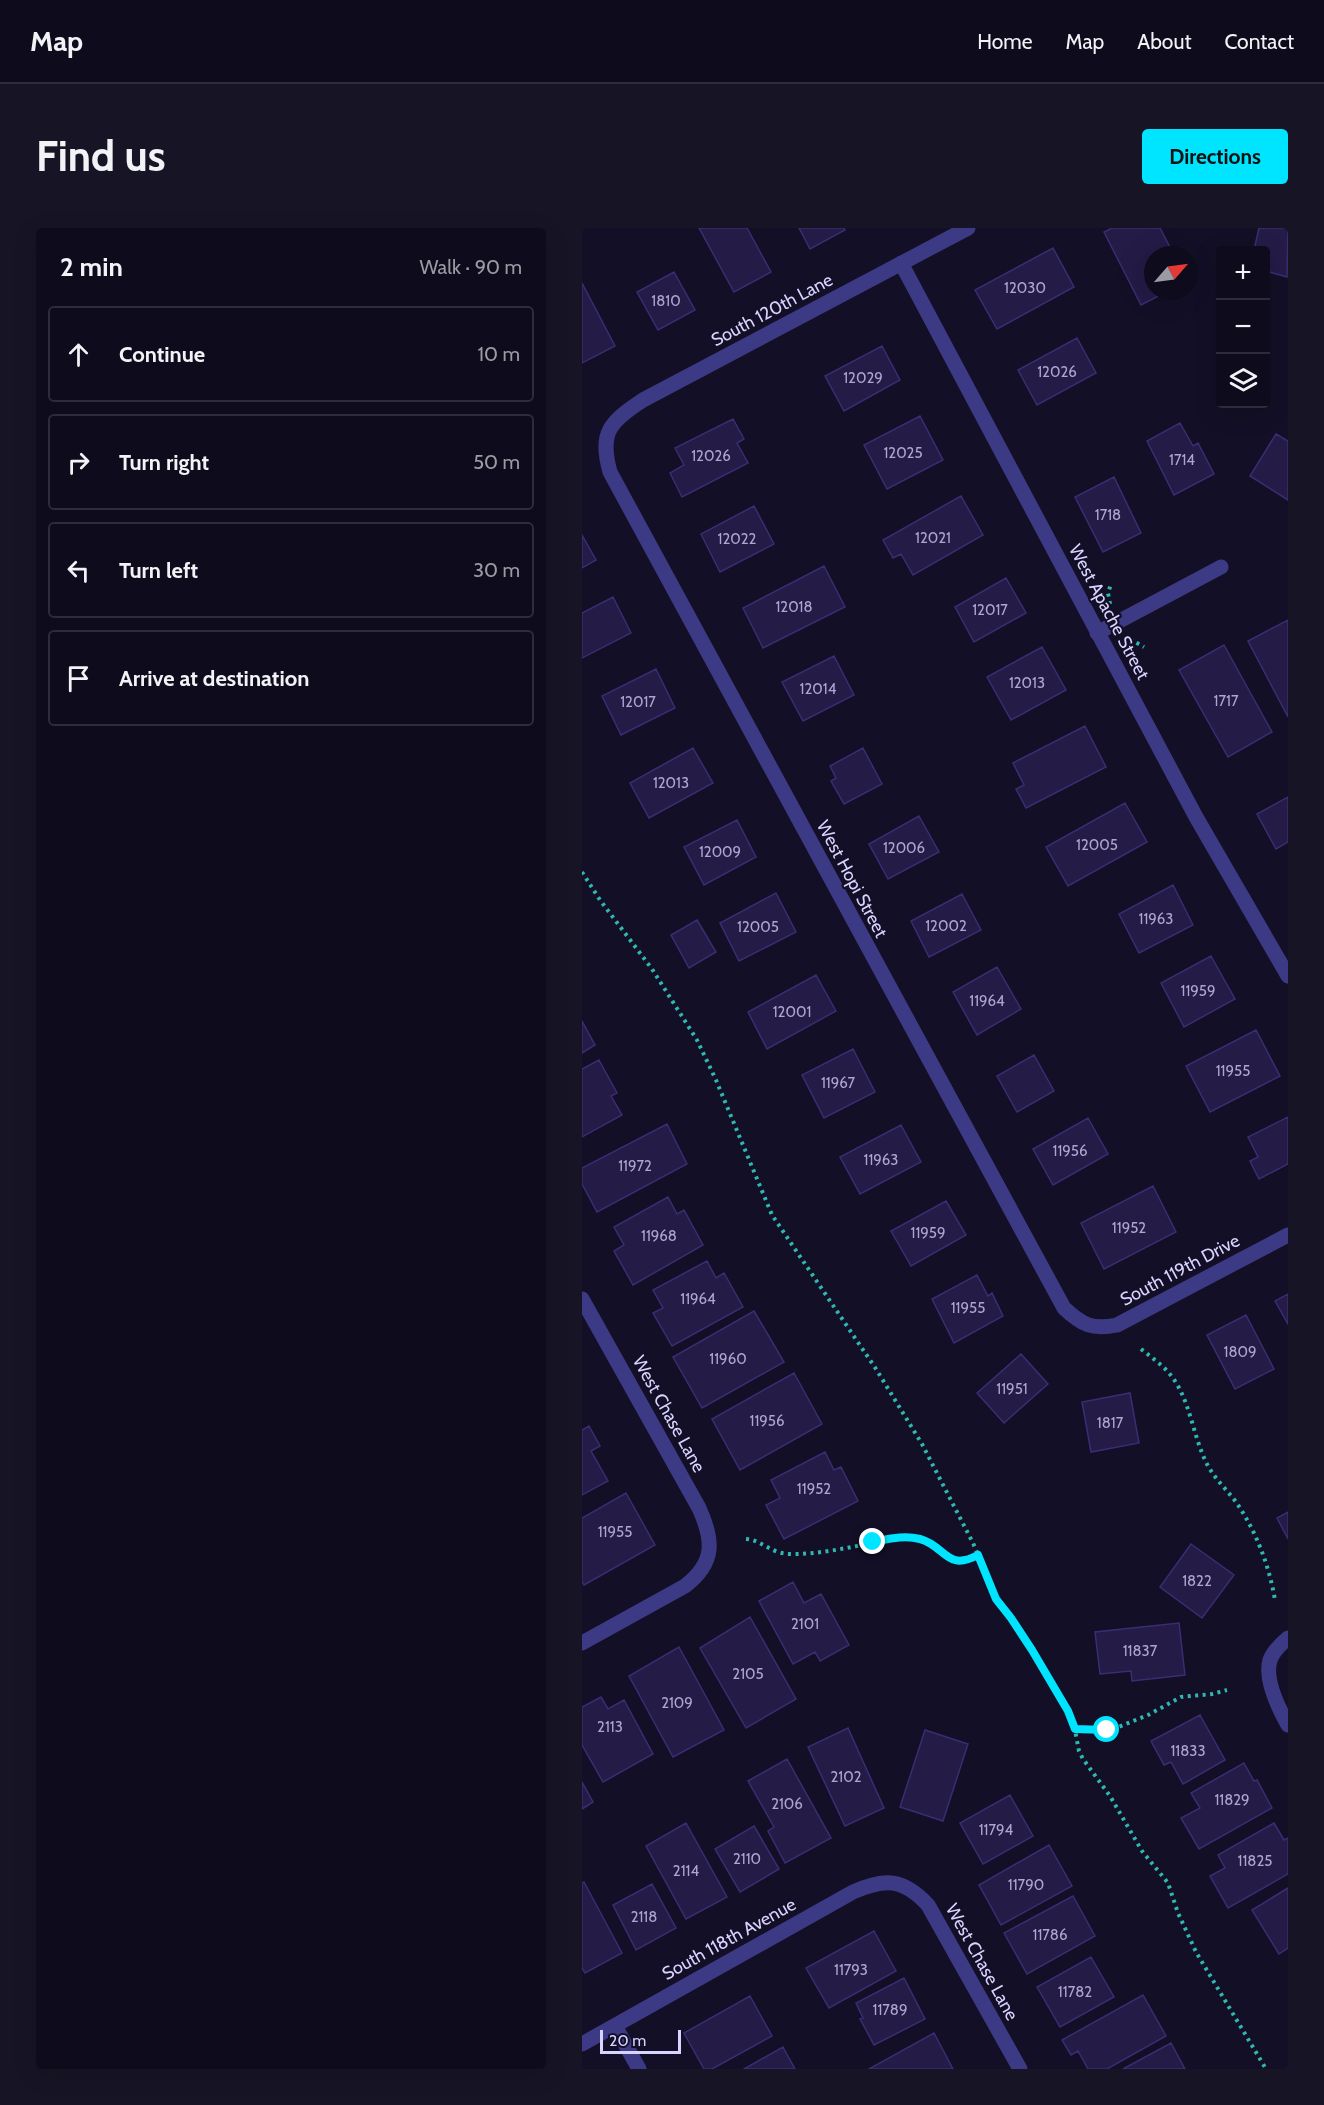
<!DOCTYPE html>
<meta charset="utf-8">
<style>
body{margin:0;font-family:Cabin,sans-serif;background:#171425;color:#f1f3f6}
.controls{position:absolute;right:18px;top:18px;display:grid;overflow:hidden;border-radius:6px;box-shadow:0 6px 24px #0002}
.controls button{width:54px;height:54px;display:grid;place-items:center;padding:0;border:0;border-bottom:2px solid #2e2b3b;background:#0e0b1c;color:#f1f3f6;font:30px sans-serif}
.compass{position:absolute;left:562px;top:18px;width:54px;height:54px;border-radius:50%;background:#0e0b1c;box-shadow:0 6px 24px #0002;rotate:62deg}
.scale{position:absolute;left:18px;bottom:15px;width:81px;box-sizing:border-box;padding-left:6px;border:3px solid #d9d4ff;border-top:0;font-size:16px;line-height:21px;white-space:nowrap;color:#d9d4ff;-webkit-text-stroke:4px #130f26;paint-order:stroke}
.stop{position:absolute;width:18px;height:18px;margin:-14px;border:4px solid #00e5ff;border-radius:50%;background:#fff}
.stop.end{background:#00e5ff;border-color:#fff;box-shadow:0 2px 6px #0008}
.list{margin:0;padding:0;list-style:none}
h2{display:flex;justify-content:space-between;align-items:center;height:78px;margin:0;padding:0 24px;font-size:26px}
h2 small{font-size:20px;font-weight:400;color:#9b9ba3}
.list li{display:grid;grid-template-columns:39px 1fr auto;gap:18px;align-items:center;box-sizing:border-box;height:96px;margin:0 12px 12px;padding:0 12px;border:2px solid #2e2b3b;border-radius:6px}
.list b{display:block;font-size:22px;white-space:nowrap}
.list em{font-size:20px;font-style:normal;color:#9b9ba3}
.icon{flex:none;width:33px;height:33px;fill:none;stroke:currentColor;stroke-width:2;stroke-linecap:round;stroke-linejoin:round}
.map{position:relative;flex:none;width:706px;height:1841px;overflow:hidden;border-radius:6px}
header{display:flex;align-items:center;gap:36px;box-sizing:border-box;height:84px;padding:0 30px;background:#0e0b1c;border-bottom:2px solid #2e2b3b}
header strong{font-size:28px}
nav{display:flex;gap:33px;margin-inline-start:auto;font-size:21px}
.intro{display:flex;align-items:center;justify-content:space-between;box-sizing:border-box;height:144px;padding:0 36px}
h1{margin:0;font-size:42px}
.button{padding:15px 27px;border-radius:6px;background:#00e5ff;color:#111;font-size:21px;font-weight:700}
main{display:flex;gap:36px;padding:0 36px}
aside{flex:1;background:#0e0b1c;border-radius:6px;box-shadow:0 6px 24px #0002}
.map>svg:first-child{display:block}
.building{fill:#241b47;stroke:#3b2d73;stroke-width:1.5}
.lines{fill:none;stroke-linecap:round;stroke-linejoin:round}
.path{stroke:#2fb8b0;stroke-width:4;stroke-dasharray:3 4.5;stroke-linecap:butt}
.minor{stroke:#3d3a85;stroke-width:15}
.route{stroke:#00e5ff;stroke-width:8}
.labels{text-anchor:middle;dominant-baseline:central;stroke-width:4.5;stroke-linejoin:round;paint-order:stroke}
.number-label{font-size:15px;fill:#aca6d1}
.street-label{font-size:18px;fill:#d9d4ff;stroke:#130f26}
</style>
<header>
<strong>Map</strong>
<nav><a>Home</a><a>Map</a><a>About</a><a>Contact</a></nav>
</header>
<div class="intro"><h1>Find us</h1><a class="button">Directions</a></div>
<main>
<aside>
<h2>2 min<small>Walk · 90 m</small></h2>
<ul class="list">
<li><svg class="icon" aria-label="ahead" viewBox="0 0 24 24"><path d="M12 20V5M6 11l6-6 6 6"/></svg><div><b>Continue</b></div><em>10 m</em></li>
<li><svg class="icon" aria-label="right" viewBox="0 0 24 24"><path d="M7 20v-9h11M14 6l5 5-5 5"/></svg><div><b>Turn right</b></div><em>50 m</em></li>
<li><svg class="icon" aria-label="left" viewBox="0 0 24 24"><path d="M17 20v-9H6M10 6l-5 5 5 5"/></svg><div><b>Turn left</b></div><em>30 m</em></li>
<li><svg class="icon" aria-label="arrive" viewBox="0 0 24 24"><path d="M6 21V4h12l-3 4 3 4H6"/></svg><div><b>Arrive at destination</b></div></li>
</ul>
</aside>
<div class="map">
<svg width="706" height="1841" viewBox="0 0 706 1841">
<rect width="100%" height="100%" fill="#130f26"/>
<path class="building" d="M117 0H165L189 44 152 64Z
M217 0H262L263 2 228 21Z
M530 0H578L592 27H571V63H586L559 77 522 4Z
M677 0H706L705 49 684 43V22H672Z
M471 20 492 59 415 101 393 62Z
M92 44 113 82 76 102 55 64Z
M0 55 33 118 0 135Z
M495 110 514 145 455 177 436 142Z
M300 118 318 152 262 183 243 148Z
M338 188 361 232 305 261 282 217Z
M151 191 162 211 155 215 166 235 100 269 88 245 102 237 93 220Z
M598 195 611 218 616 215 632 246 592 267 565 213Z
M694 206 706 213V272L668 248Z
M532 249 559 305 521 324 493 269Z
M379 268 401 307 331 347 319 326 311 330 301 312Z
M172 278 192 316 138 344 119 306Z
M0 307 14 332 0 340Z
M242 338 263 379 181 420 161 380Z
M424 350 444 385 392 414 373 379Z
M31 369 49 405 0 430V385Z
M706 392V489L666 413Z
M642 417 690 504 646 529 597 442Z
M460 419 484 462 429 492 405 449Z
M252 428 272 467 221 493 200 454Z
M74 441 93 480 39 507 20 468Z
M503 498 524 539 444 580 434 561 442 557 431 535Z
M111 520 131 555 67 590 48 555Z
M281 520 300 556 262 576 249 553 254 550 248 538Z
M706 569V614L694 621 675 586Z
M543 575 565 614 486 658 464 619Z
M337 588 357 624 306 651 287 616Z
M155 592 174 629 122 657 102 619Z
M591 657 611 697 557 725 537 686Z
M194 665 214 704 157 733 138 695Z
M380 666 399 702 347 729 329 693Z
M115 692 134 724 107 740 89 707Z
M629 728 653 771 602 799 579 755Z
M415 739 439 781 395 807 371 764Z
M234 747 254 783 185 821 166 784Z
M0 793 13 817 0 825Z
M674 802 698 848 628 884 604 838Z
M271 821 293 864 242 890 220 847Z
M452 827 472 863 435 884 415 848Z
M17 832 35 865 29 868 40 887 0 909V841Z
M706 889V936L677 951 668 933 676 929 666 909Z
M506 890 526 926 471 957 451 921Z
M85 896 105 936 15 984 0 956V940Z
M319 897 339 934 278 966 258 929Z
M571 958 594 1004 522 1041 499 995Z
M86 969 95 986 102 982 121 1017 51 1057 32 1023 42 1017 32 999Z
M364 973 384 1007 329 1038 309 1003Z
M125 1033 134 1050 142 1045 161 1079 90 1118 71 1085 81 1080 71 1062Z
M395 1047 406 1068 410 1065 421 1088 372 1115 350 1071Z
M706 1066V1096L693 1073Z
M172 1083 202 1134 120 1180 91 1129Z
M664 1087 692 1141 653 1161 625 1107Z
M439 1126 466 1156 422 1195 395 1165Z
M212 1145 240 1196 158 1242 130 1191Z
M548 1165 557 1215 509 1224 500 1174Z
M7 1198 18 1218 9 1223 26 1253 0 1267V1202Z
M243 1224 252 1242 259 1239 276 1273 202 1311 184 1277 198 1270 189 1252Z
M44 1265 73 1317 2 1357 0 1354V1290Z
M706 1284V1311L695 1290Z
M609 1316 652 1347 620 1390 578 1359Z
M211 1354 222 1375 239 1366 267 1417 238 1433 233 1424 211 1436 177 1373Z
M168 1389 214 1471 164 1500 118 1420Z
M597 1395 603 1447 550 1453 549 1443 518 1446 513 1404Z
M97 1419 142 1502 91 1529 47 1448Z
M19 1469 26 1481 42 1472 71 1526 21 1554 0 1517V1479Z
M618 1487 643 1532 601 1556 589 1534 582 1537 569 1513Z
M266 1500 302 1580 263 1598 226 1519Z
M343 1502 386 1516 361 1593 318 1579Z
M205 1531 249 1610 203 1635 186 1603 192 1599 166 1553Z
M662 1535 672 1553 675 1552 690 1580 617 1621 599 1590 618 1580 609 1565Z
M0 1554 11 1574 0 1581Z
M428 1567 451 1608 401 1636 378 1595Z
M104 1595 145 1669 104 1691 64 1618Z
M692 1595 702 1612 706 1610V1646L646 1680 628 1648 643 1640 636 1627Z
M172 1598 197 1641 158 1664 133 1621Z
M467 1617 490 1658 419 1697 397 1657Z
M2 1654 40 1725 3 1745 0 1740V1655Z
M70 1656 94 1700 54 1722 31 1677Z
M706 1660V1720L697 1726 670 1682Z
M491 1668 513 1708 445 1746 422 1705Z
M292 1703 314 1743 247 1780 224 1740Z
M509 1729 532 1769 478 1799 455 1759Z
M322 1750 343 1791 292 1817 278 1791 281 1790 274 1775Z
M561 1767 584 1808 525 1841H506L496 1823 489 1827 480 1812Z
M168 1768 190 1808 130 1841H122L102 1805Z
M352 1805 371 1841H287Z
M589 1815 603 1841H541Z
M201 1819 213 1841H162Z"/>
<g class="lines">
<path class="path" d="M528 376 526 365 529 356
M548 411 562 419
M0 644 18 672 70 741 115 812 134 852 190 987 294 1141 340 1216 391 1315 414 1371 439 1404 491 1492 497 1523 501 1531 528 1568 560 1623 586 1655 596 1685 614 1724 684 1841
M559 1121C569 1129 579 1136 587 1145 609 1171 610 1208 626 1238 634 1252 645 1262 654 1274 674 1303 687 1337 693 1372
M164 1311C181 1312 189 1327 211 1326 233 1326 254 1322 275 1318 293 1314 312 1307 330 1310 361 1314 363 1344 396 1327
M493 1501 515 1502 534 1500 566 1487 599 1469 630 1466 645 1462"/>
<path class="minor" d="M386 0 61 172C28 194 17 204 28 244L482 1080C500 1097 510 1102 535 1097L706 1007
M319 35 614 589 706 748
M515 405 639 339
M0 1071 117 1280C132 1313 133 1335 103 1358L0 1415
M706 1410C700 1415 691 1424 688 1432 682 1452 697 1481 706 1497
M33 1798 57 1841
M0 1816 271 1664C303 1650 321 1650 346 1677L438 1841"/>
</g>
<g class="lines">
<path class="route" d="M291 1314C307 1311 322 1307 338 1311 364 1318 364 1344 396 1327L414 1371 429 1390 450 1422 486 1483 493 1501 525 1502"/>
</g>
<g class="labels">
<g class="number-label">
<text x="443" y="60">12030</text>
<text x="84" y="73">1810</text>
<text x="475" y="144">12026</text>
<text x="281" y="150">12029</text>
<text x="321" y="225">12025</text>
<text x="129" y="228">12026</text>
<text x="600" y="232">1714</text>
<text x="526" y="287">1718</text>
<text x="351" y="310">12021</text>
<text x="155" y="311">12022</text>
<text x="212" y="379">12018</text>
<text x="408" y="382">12017</text>
<text x="445" y="455">12013</text>
<text x="236" y="461">12014</text>
<text x="644" y="473">1717</text>
<text x="56" y="474">12017</text>
<text x="89" y="555">12013</text>
<text x="515" y="617">12005</text>
<text x="322" y="620">12006</text>
<text x="138" y="624">12009</text>
<text x="574" y="691">11963</text>
<text x="364" y="698">12002</text>
<text x="176" y="699">12005</text>
<text x="616" y="763">11959</text>
<text x="405" y="773">11964</text>
<text x="210" y="784">12001</text>
<text x="651" y="843">11955</text>
<text x="256" y="855">11967</text>
<text x="488" y="923">11956</text>
<text x="299" y="932">11963</text>
<text x="53" y="938">11972</text>
<text x="547" y="1000">11952</text>
<text x="346" y="1005">11959</text>
<text x="77" y="1008">11968</text>
<text x="116" y="1071">11964</text>
<text x="386" y="1080">11955</text>
<text x="658" y="1124">1809</text>
<text x="146" y="1131">11960</text>
<text x="430" y="1161">11951</text>
<text x="185" y="1193">11956</text>
<text x="528" y="1195">1817</text>
<text x="232" y="1261">11952</text>
<text x="33" y="1304">11955</text>
<text x="615" y="1353">1822</text>
<text x="223" y="1396">2101</text>
<text x="558" y="1423">11837</text>
<text x="166" y="1446">2105</text>
<text x="95" y="1475">2109</text>
<text x="28" y="1499">2113</text>
<text x="606" y="1523">11833</text>
<text x="264" y="1549">2102</text>
<text x="650" y="1572">11829</text>
<text x="205" y="1576">2106</text>
<text x="414" y="1602">11794</text>
<text x="165" y="1631">2110</text>
<text x="673" y="1633">11825</text>
<text x="104" y="1643">2114</text>
<text x="444" y="1657">11790</text>
<text x="62" y="1689">2118</text>
<text x="468" y="1707">11786</text>
<text x="269" y="1742">11793</text>
<text x="493" y="1764">11782</text>
<text x="308" y="1782">11789</text>
</g>
<g class="street-label">
<text transform="translate(190 82) rotate(-28)">South 120th Lane</text>
<text transform="translate(527 384) rotate(62)">West Apache Street</text>
<text transform="translate(270 651) rotate(62)">West Hopi Street</text>
<text transform="translate(598 1042) rotate(-28)">South 119th Drive</text>
<text transform="translate(87 1186) rotate(61)">West Chase Lane</text>
<text transform="translate(147 1711) rotate(-29)">South 118th Avenue</text>
<text transform="translate(400 1734) rotate(61)">West Chase Lane</text>
</g>
</g>
</svg>
<div class="controls">
<button>+</button>
<button>−</button>
<button><svg class="icon" aria-label="layers" viewBox="0 0 24 24"><path d="M12 4l9 5-9 5-9-5zM3 14l9 5 9-5"/></svg></button>
</div>
<svg class="compass" viewBox="-18 -18 36 36"><path d="M0-13l5 13h-10z" fill="#e53935"/><path d="M0 13l5-13h-10z" fill="#9b9ba3"/></svg>
<div class="scale">20 m</div>
<div class="stop" style="left:525px;top:1502px"></div>
<div class="stop end" style="left:291px;top:1314px"></div>
</div>
</main>
